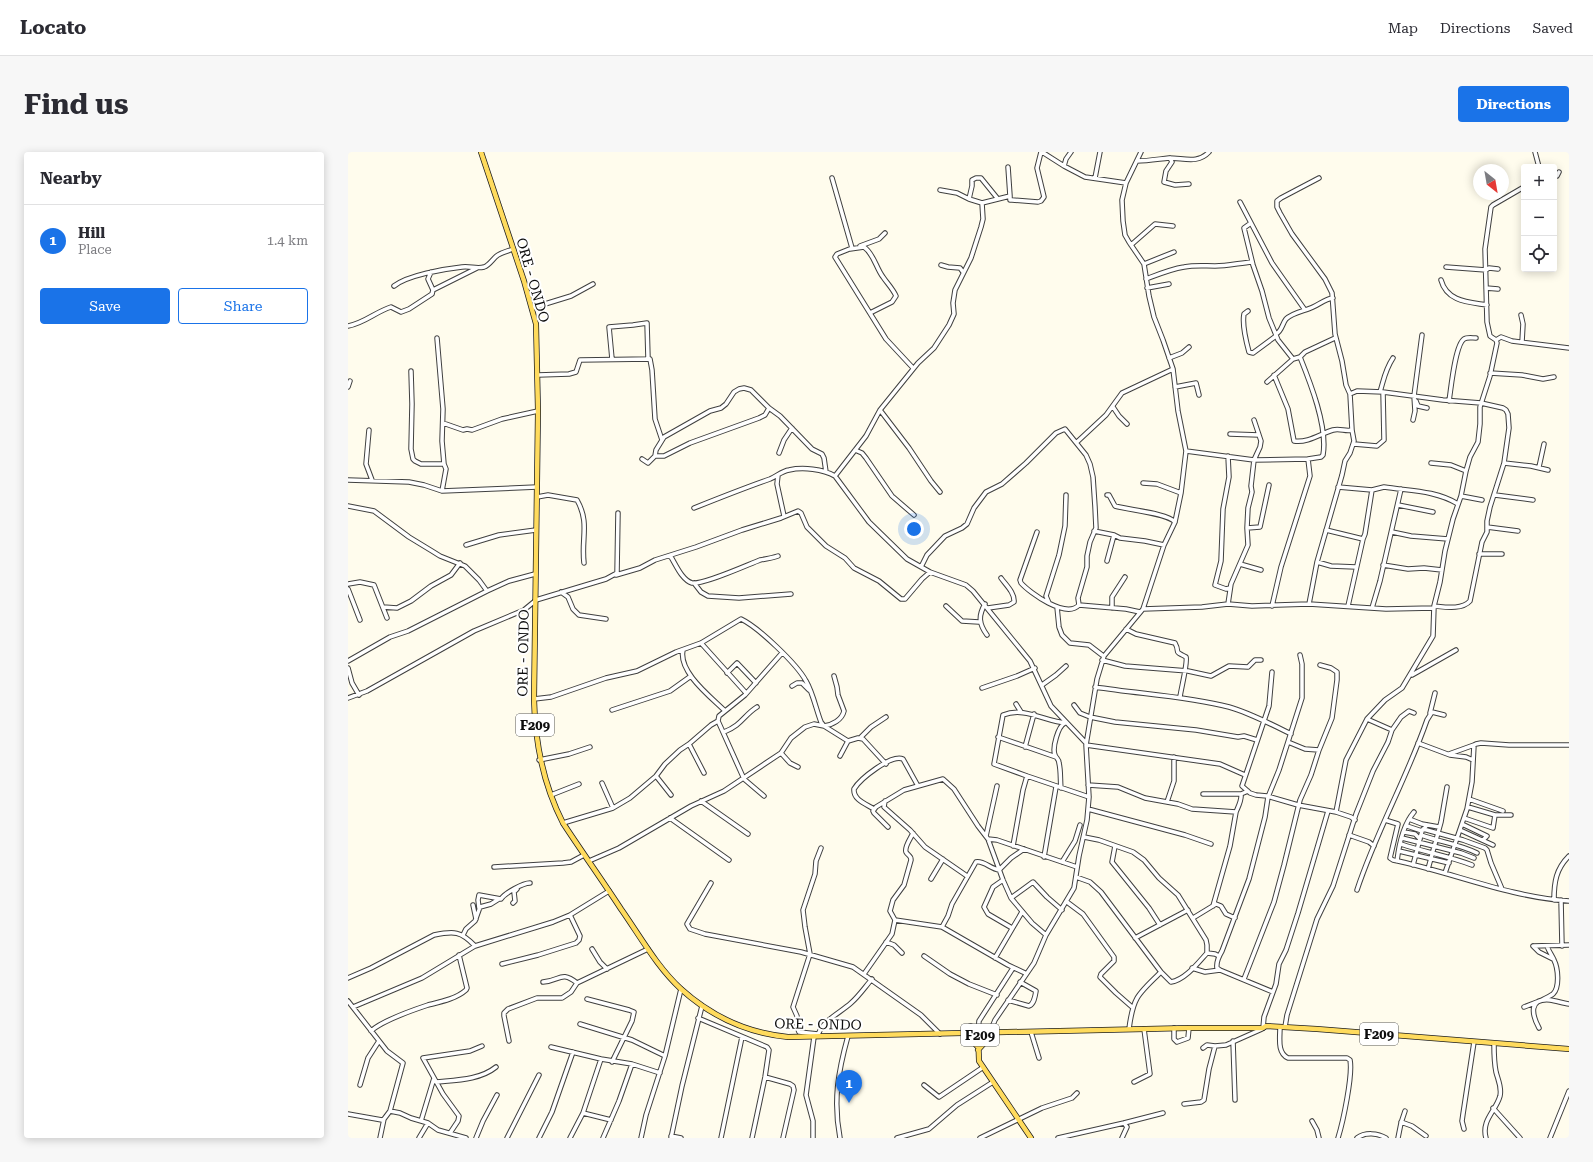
<!DOCTYPE html>
<meta charset="utf-8">
<style>
body{margin:0;font-family:"Roboto Serif",serif;background:#f7f7f7;color:#2b2b33}
.controls{position:absolute;right:12px;top:12px;display:grid;overflow:hidden;border-radius:4px;box-shadow:0 2px 10px #0003}
.controls button{width:36px;height:36px;display:grid;place-items:center;padding:0;border:0;border-bottom:1px solid #e1e1e2;background:#fff;color:#2b2b33;font:20px sans-serif}
.compass{position:absolute;left:1125px;top:12px;width:36px;height:36px;border-radius:50%;background:#fff;box-shadow:0 2px 10px #0003;rotate:149deg}
.you{position:absolute;left:566px;top:377px;width:14px;height:14px;margin:-10px;border:3px solid #fff;border-radius:50%;background:#1a73e8;box-shadow:0 0 0 6px #1a73e833}
.badge{display:grid;place-items:center;width:26px;height:26px;border-radius:50%;background:#1a73e8;color:#fff;font-size:13px;font-weight:700}
.pin{position:absolute;translate:-50% -33px;filter:drop-shadow(0 1px 2px #0008)}
.pin::after{content:'';position:absolute;top:21px;width:14px;height:12px;background:inherit;clip-path:polygon(0 0,100% 0,50% 100%)}
.list{margin:0;padding:0;list-style:none}
h2{display:flex;justify-content:space-between;align-items:center;height:52px;margin:0;padding:0 16px;font-size:17px}
h2 small{font-size:13px;font-weight:400;color:#7c7c81}
.list li{display:grid;grid-template-columns:26px 1fr auto;gap:12px;align-items:center;box-sizing:border-box;height:72px;padding:0 16px;border-top:1px solid #e1e1e2}
.list b{display:block;font-size:15px;white-space:nowrap}
.list p{margin:0;font-size:13px;white-space:nowrap;color:#7c7c81}
.list em{font-size:13px;font-style:normal;color:#7c7c81}
.actions{display:flex;gap:8px;padding:12px 16px}
.actions a{flex:1;padding:9px 0;border:1px solid #1a73e8;border-radius:4px;text-align:center;font-size:14px;color:#1a73e8}
.actions .main{background:#1a73e8;color:#fff}
.icon{flex:none;width:22px;height:22px;fill:none;stroke:currentColor;stroke-width:2;stroke-linecap:round;stroke-linejoin:round}
.map{position:relative;flex:none;width:1221px;height:986px;overflow:hidden;border-radius:4px}
header{display:flex;align-items:center;gap:24px;box-sizing:border-box;height:56px;padding:0 20px;background:#fff;border-bottom:1px solid #e1e1e2}
header strong{font-size:19px}
nav{display:flex;gap:22px;margin-inline-start:auto;font-size:14px}
.intro{display:flex;align-items:center;justify-content:space-between;box-sizing:border-box;height:96px;padding:0 24px}
h1{margin:0;font-size:28px}
.button{padding:10px 18px;border-radius:4px;background:#1a73e8;color:#fff;font-size:14px;font-weight:700}
main{display:flex;gap:24px;padding:0 24px}
aside{flex:1;background:#fff;border-radius:4px;box-shadow:0 2px 10px #0003}
.map>svg:first-child{display:block}
.lines{fill:none;stroke-linecap:round;stroke-linejoin:round}
.minor-casing{stroke:#404040;stroke-width:5.5}
.major-casing{stroke:#1e1e1e;stroke-width:6}
.minor{stroke:#fff;stroke-width:3.5}
.major{stroke:#ffdb5d;stroke-width:4.5}
.labels{text-anchor:middle;dominant-baseline:central;stroke-width:4;stroke-linejoin:round;paint-order:stroke}
.shield{fill:#fff;stroke:#565656;stroke-width:1}
.shield-label{font-size:13px;font-weight:bold;fill:#0d0d0d}
.street-label{font-size:14px;fill:#0d0d0d;stroke:#fff}
</style>
<header>
<strong>Locato</strong>
<nav><a>Map</a><a>Directions</a><a>Saved</a></nav>
</header>
<div class="intro"><h1>Find us</h1><a class="button">Directions</a></div>
<main>
<aside>
<h2>Nearby<small></small></h2>
<ul class="list">
<li><span class="badge">1</span><div><b>Hill</b><p>Place</p></div><em>1.4 km</em></li>
</ul>
<div class="actions"><a class="main">Save</a><a>Share</a></div>
</aside>
<div class="map">
<svg width="1221" height="986" viewBox="0 0 1221 986">
<rect width="100%" height="100%" fill="#fffced"/>
<g class="lines">
<g class="minor-casing">
<path id="minor" d="M694 0 716 14 737 25 778 31
M1187 0 1191 15
M822 6 824 10 818 19 816 30 827 33 841 32
M789 9C800 9 811 7 821 6 836 6 850 12 861 0
M716 14 718 7 723 0
M660 15 662 44
M1206 24H1209L1211 20
M484 26 504 96 489 102 487 105 538 187 565 216
M747 26 752 0
M592 38 609 41 621 47
M892 50 924 111 957 158
M634 51 621 47 624 34V28L628 26H633L650 47
M903 71 896 76 905 113 914 139 921 166 930 188 945 207
M783 93 807 72 825 74
M512 94 531 87 537 81
M502 97 516 95C526 102 528 116 535 125 539 131 545 137 548 144L544 150 522 161
M796 112 826 100
M593 113 600 115 612 116 615 120
M1098 115 1138 118 1141 116 1150 117
M798 127C811 122 823 117 836 115 847 113 856 114 867 114 879 114 892 111 904 110
M1093 128C1099 150 1121 150 1139 153
M46 134C60 123 96 117 114 115 122 114 129 117 136 115 142 113 145 106 150 103 155 100 160 99 165 97
M799 136 821 132
M1138 136 1150 137
M85 138 129 116
M184 156 223 144 245 132
M900 159 896 162C894 172 898 189 901 200L905 201 928 184
M1173 163 1175 172 1174 190
M0 174C17 171 27 160 43 155L53 160 61 157 84 142 85 138 80 127 83 120
M928 182C934 179 934 172 938 167 945 160 957 159 965 155 972 152 977 147 985 146
M89 186 95 257 94 289 96 312 98 317 94 339
M1148 188 1153 185 1164 189 1221 196
M952 205 957 200 987 186
M821 206 834 201 841 195
M264 207 261 175 285 173 299 171 300 206
M63 219 64 252 63 297 65 307 67 309 73 312H96
M1142 221 1174 223 1195 227 1206 225
M190 223 221 222 228 220 232 208 302 207 304 218 307 267 314 288
M926 223 940 257 946 289C960 291 972 282 985 278 992 276 998 280 1004 278
M919 230 945 207 952 205C962 230 980 275 975 303L973 305 960 307
M0 235 2 229
M827 235 848 231 851 243
M1032 240C1036 227 1037 218 1045 206
M1002 242 1009 239 1035 240 1095 248 1133 251 1155 256 1158 258 1160 262 1161 276 1156 311
M1068 249 1070 254 1079 256
M1101 249C1103 237 1107 193 1116 187 1119 185 1124 186 1128 186
M765 255 771 264 779 272
M1065 268 1067 259 1066 244 1074 183
M95 271 115 278 119 277 124 278 154 267 190 259
M21 278 18 312 24 328
M882 282 911 283
M729 290 758 263 774 241 825 217
M1006 292 1029 294 1036 288 1035 240
M507 298 514 301 518 306 544 344 566 363
M838 299 906 308 960 307 962 324 933 415 924 454
M431 301 436 288 444 276
M307 304H316L342 291 411 266 417 263 421 256
M880 304 881 325 875 357 873 409 867 433 878 437 882 436
M294 307 300 311 307 304 308 298 316 285 362 259 373 256 378 252 386 240 391 237 396 236 403 238 421 256 432 264 464 297 474 302 476 306 478 320
M1083 311 1103 313 1118 319
M1191 315 1196 292
M430 323 429 332 436 364
M487 324 518 284 532 258
M0 328 61 330 76 333 94 339 189 335
M795 331 809 332 833 341
M990 335 1024 338
M592 340 583 329 561 296 532 258 570 211 586 196 601 173 606 162 605 151 607 138 623 106 633 75 635 67 634 51 662 44V48H664L690 50 693 49 696 45 689 16 693 0
M759 343H761L767 354C781 358 819 361 827 370
M1147 343 1185 348
M1113 344 1134 348
M189 345 200 343 229 348C242 371 233 386 236 411
M1050 353 1085 360
M0 354 26 359 61 385 84 399 92 404 117 414 131 428 139 439
M346 356C371 346 396 336 422 327 429 324 434 319 441 318 455 315 475 317 487 324L521 370 559 407 582 420 618 433 625 439 682 509 703 554 738 591
M1139 375 1170 379
M899 376 912 375 921 333
M978 378 1015 387 1017 382 1024 338 1036 335C1061 339 1087 338 1110 352
M746 379 766 383 772 386 797 389 816 393
M689 380 672 428 673 431C682 441 718 467 731 453L778 457 792 460
M1044 380 1063 384 1100 387
M118 393 151 383 188 378
M1131 402H1154
M320 404 323 405C328 413 334 428 344 431 355 433 399 413 412 408 418 407 424 406 430 404
M759 409 766 383
M969 410 983 414 1008 415
M892 412 913 418
M1035 413 1060 417 1076 416 1094 418
M573 415 579 403 597 384 614 376 619 372 626 356 638 340 654 332 678 311 708 281 717 277 738 303 742 312 745 325 747 355 748 376 742 390 739 404V415L730 446 731 453
M268 423 292 416 307 408 348 395 394 378 433 366 450 359 453 361 459 375 478 394 497 406 506 416 531 429 553 447H557L574 427 582 420
M346 431 353 440 360 444 391 446 443 442
M0 432 12 430 26 433 39 466
M0 437 12 468
M213 440 220 445 225 457 231 463 258 467
M188 448 258 427 269 421 270 361
M701 451 698 444 711 403 717 374 718 343
M637 452C630 464 631 472 639 483
M880 452 883 432 900 393 899 376 900 356 904 340 903 334 906 308 912 295 913 289 906 268
M961 452 969 410 994 323 997 309 1002 301 1006 289 1004 278 1002 242 998 233 994 209 987 182 984 141 977 127 944 82 932 61 929 55V49L933 46 971 26
M598 454 614 469 631 470
M1000 454 1015 387
M1086 454C1097 455 1114 458 1122 449L1134 390 1139 380V369L1142 355 1156 311 1183 314 1200 318
M35 455 49 456 63 449 83 434 103 423 112 411
M709 455 711 475 714 483 722 491 741 493 754 503
M640 456 661 453 666 450C667 441 658 433 653 426
M764 456V445L777 425
M1024 456 1032 429 1053 337
M795 457 854 455 880 452 904 454 961 452 1038 457 1086 456
M778 477 788 482 827 491C833 502 824 498 838 505 840 510 833 537 832 545
M353 491 398 541
M335 498C330 520 363 545 377 559
M754 508 777 514 840 519 863 524 881 514 900 515 907 508H913
M0 509 42 485 60 479 139 439 161 429 187 422
M0 516 4 531 11 543
M924 520 921 554 894 634 902 641 908 643 919 644 950 653 988 660 1003 665 1007 668
M379 521 389 511 408 531
M1064 523 1108 498
M694 533 708 523 718 514
M444 534 449 531H454L461 538
M747 535C791 542 838 544 881 555 902 561 923 572 943 582
M634 536 669 524 687 516
M0 546 19 539 126 479 176 458 187 449
M186 547 203 545 258 526 289 519 328 500 353 491 393 467C410 475 449 512 458 529 465 541 468 557 473 570L476 574C484 573 494 568 496 559L490 543 489 535 486 524
M668 552 673 560
M726 553 732 561 742 565 767 570 848 578 890 585 896 584 909 588
M264 558 322 539 343 524
M1082 561 1087 541
M1019 567 1044 578
M370 569 396 627 416 644
M376 580C394 573 396 563 409 555
M513 585 523 575 538 565
M650 585 708 605
M500 589 510 586 515 587 538 612
M940 590 957 597 971 598
M1070 591 1102 603 1118 605 1125 608
M341 592 356 621
M738 593 872 612 897 623
M677 595 686 562
M433 601 442 611 450 615
M1101 602 1126 593
M492 604 500 589
M191 608 221 602 242 595
M308 624 323 643
M679 624 646 612 655 563C677 554 697 570 719 571
M254 631 265 656
M740 633 770 635 797 646 830 652 844 657 888 660C890 655 894 648 893 642L900 639
M713 636C712 628 713 619 711 611 711 607 708 606 707 603 704 596 710 574 717 571
M855 642H893
M203 643 231 632
M1121 647 1155 659
M353 649 400 682
M537 649 536 655 562 678 577 695 619 724
M819 650 826 629V605
M1120 655 1147 663H1163
M526 657C518 652 505 648 506 637 512 627 543 602 555 607L570 634
M740 657 837 683 863 692
M988 660 998 608 1019 567 1037 548 1054 536 1085 484 1086 454 1092 430 1097 399 1105 367 1113 344 1118 319 1122 305 1130 290 1132 272V255L1142 224 1149 191 1148 188 1142 184 1139 170 1137 97 1143 55 1145 53 1176 35
M322 666 381 708
M1116 666 1145 676 1147 663
M1061 667 1074 672 1091 675
M1037 668 1050 672 1042 706 1045 708C1104 720 1160 745 1221 749
M215 671 265 656 282 646 308 624 317 612 332 598 341 592 363 573 370 569 371 564 397 543 434 501
M1114 672 1139 684 1135 688
M1059 674 1074 679
M540 675 526 661 525 659 528 655 556 638 595 627 606 637 630 674 640 687 655 728 663 746 684 771 698 783
M1075 677 1115 688 1137 696 1139 698 1143 711 1154 737
M1112 678 1145 693
M1056 680 1067 682 1072 687
M565 681C563 686 556 695 558 700 560 704 563 703 563 708L556 733 545 748 542 759 547 768 594 775 660 813 677 821
M1001 683 1021 690 1026 694
M1073 683C1092 690 1111 692 1129 701
M638 684 649 634
M1054 686 1113 701 1126 706
M640 687 649 688 729 715
M1053 692C1076 700 1101 704 1124 713
M665 694 675 638 679 624 741 645
M767 694 764 710 801 756 812 773
M1051 699 1101 711
M696 705 708 635
M241 709 271 696 343 654 376 639 433 601 443 586 457 575 466 572 476 574 500 589
M1049 709C1051 692 1055 673 1066 660
M714 710 727 689 732 673
M1065 713 1074 679 1079 673
M146 715 215 711 223 710 236 703
M1080 717 1093 670 1099 635
M651 718 663 706 676 697
M1097 721 1119 657 1124 630 1126 593 1128 592 1133 591 1161 593H1221
M728 725 742 730 753 740 813 820 823 830C837 828 850 811 859 801V793L858 788 830 743 811 726 796 708 785 700 751 688 736 685
M583 727 595 707
M655 728 645 735 636 755 640 762 664 776
M363 731 339 772 342 777 357 782 453 800 505 815 573 863 592 882
M1009 738C1028 680 1059 626 1079 568L1084 560 1096 563
M663 746 685 730 699 745 714 758
M1206 748C1206 730 1208 717 1221 704
M1213 748 1214 794
M719 750 735 762 766 805V809L753 822 752 825 768 841 784 855
M165 751 167 749 166 740 169 737
M125 753 128 767
M865 754 882 694 888 660
M131 756 130 748 131 743 153 747C157 741 175 731 182 731
M845 766 868 752 873 754 878 762 887 766
M594 775 600 764 604 752 628 710C635 708 643 717 651 718
M115 783 118 777 127 769 132 755 143 752 151 747
M787 786 840 758
M538 790 546 793 554 801
M1185 794 1221 793
M1185 794 1191 800 1205 807
M244 797 252 810 259 817
M859 801 867 802 871 804
M576 804 602 822 621 832 649 843
M647 806 674 760
M154 812 190 803 228 791 231 788 232 784 222 763
M844 816 857 820 872 818
M516 822 544 782 547 768
M0 826 23 816 86 783C106 779 113 779 127 794
M896 827 926 750 936 713 952 648 963 623 971 598 984 566 989 528V520L983 516 972 513
M195 830C212 829 213 818 229 831
M925 840 872 818 869 816C868 810 871 804 874 799L901 727 917 665 920 645 931 618 954 546V512L952 503
M239 847 281 858 286 860 284 869 264 910
M660 848 681 854C686 852 687 845 688 839L672 830
M1194 848C1198 846 1202 844 1205 842 1212 835 1210 816 1206 808 1204 803 1201 800 1199 794
M0 849 39 899 55 911 42 959 36 967 32 986
M5 855 74 826 127 794 205 770 222 763 261 739
M1176 855 1189 850
M350 866 419 895 421 898 417 925 404 986
M232 872 284 888 317 904
M932 875C932 886 929 901 940 906H999L1002 908C1005 923 995 970 990 986
M937 875 939 863 969 767 985 734 1008 662 1025 619 1040 590 1044 578 1053 565 1061 559 1066 561
M826 876V887L829 890 840 886 841 876
M915 876 916 865 928 832 931 812 938 798 950 761 980 659
M1191 876C1184 863 1180 846 1202 848 1208 849 1215 851 1221 852
M781 877C785 845 790 842 813 820
M23 879C34 869 65 858 80 853 92 850 108 847 118 838L119 836 111 803
M642 880 647 868 686 811 698 783 726 736 731 704 739 668 741 645 738 593 749 527 756 504 795 457 816 393 827 370 833 341 838 299 830 259 825 217 815 188 806 165 801 144 796 112 781 90 777 83 775 69 774 48 778 31 793 0
M683 880 691 906
M615 881 616 876 623 874 624 875 625 881
M630 881 631 869 665 816
M470 882 451 880 449 875V864L445 855 462 802 457 775 455 758 467 722 468 709 473 696
M470 883C475 868 492 861 503 851 511 844 517 835 524 827
M161 889 156 864V861L160 857 189 846H214L223 840 229 831 300 797
M885 889 887 948
M203 895 253 907 284 912 312 921
M855 896 859 893 867 894 878 893 914 877
M417 925 442 932 445 934 446 938 435 986
M88 930C108 928 132 928 148 915
M786 930 802 922 796 877
M12 933 20 906 31 889
M576 933 591 945 634 916
M836 952 853 950 856 948 861 917 867 894
M1145 956 1172 986
M42 959 52 961 63 966 80 971 90 978 118 986
M235 961 263 968
M0 962 34 968 36 967
M73 969 86 926
M964 969 969 978 971 986
M1053 970 1064 974 1078 984
M1116 977 1114 969 1115 962 1126 890
M102 981 110 969 111 964 95 942 75 906 122 899 134 894
M323 984 333 986
M71 986 80 971
M128 986 135 969 149 943
M159 986 191 923
M191 986 204 960 225 900
M222 986 235 961 253 907
M255 986 271 949 284 912
M293 986 298 963 317 904 333 837
M323 986 334 934 354 854
M373 986 394 885
M465 986V969L458 943 466 885
M492 986C485 949 490 920 500 884
M549 986 581 977 609 953 645 930
M632 986 694 956 724 946 729 941
M710 986 776 971 815 961
M774 986 779 975 776 971
M1009 986C1017 980 1030 981 1038 986
M1050 986 1053 971 1057 959
M1138 986C1133 968 1148 959 1152 944 1154 935 1150 928 1148 920 1146 910 1146 901 1146 892
M1202 986 1221 939"/>
</g>
<g class="major-casing">
<path id="major" d="M133 0 176 129 188 172 190 259 186 547C187 591 195 632 215 671 234 700 254 728 273 757 292 784 309 815 333 837 364 865 399 881 440 885L841 876H915L918 874 969 877 1221 897
M630 881 631 909 683 986
M620 884 629 894
M630 898 640 887 646 883"/>
</g>
<use href="#minor" class="minor"/>
<use href="#major" class="major"/>
</g>
<g class="labels">
<g class="shield">
<rect x="168" y="562" width="38" height="22" rx="3"/>
<rect x="1012" y="871" width="38" height="22" rx="3"/>
<rect x="613" y="872" width="38" height="22" rx="3"/>
</g>
<g class="shield-label">
<text x="187" y="573">F209</text>
<text x="1031" y="882">F209</text>
<text x="632" y="883">F209</text>
</g>
<g class="street-label">
<text transform="translate(185 128) rotate(74)">ORE - ONDO</text>
<text transform="translate(175 501) rotate(-89)">ORE - ONDO</text>
<text transform="translate(470 872) rotate(1)">ORE - ONDO</text>
</g>
</g>
</svg>
<div class="controls">
<button>+</button>
<button>−</button>
<button><svg class="icon" aria-label="locate" viewBox="0 0 24 24"><circle cx="12" cy="12" r="6"/><path d="M12 2v4M12 18v4M2 12h4M18 12h4"/></svg></button>
</div>
<svg class="compass" viewBox="-18 -18 36 36"><path d="M0-13l5 13h-10z" fill="#e53935"/><path d="M0 13l5-13h-10z" fill="#7c7c81"/></svg>
<div class="you"></div>
<div class="pin badge" style="left:501px;top:951px">1</div>
</div>
</main>
